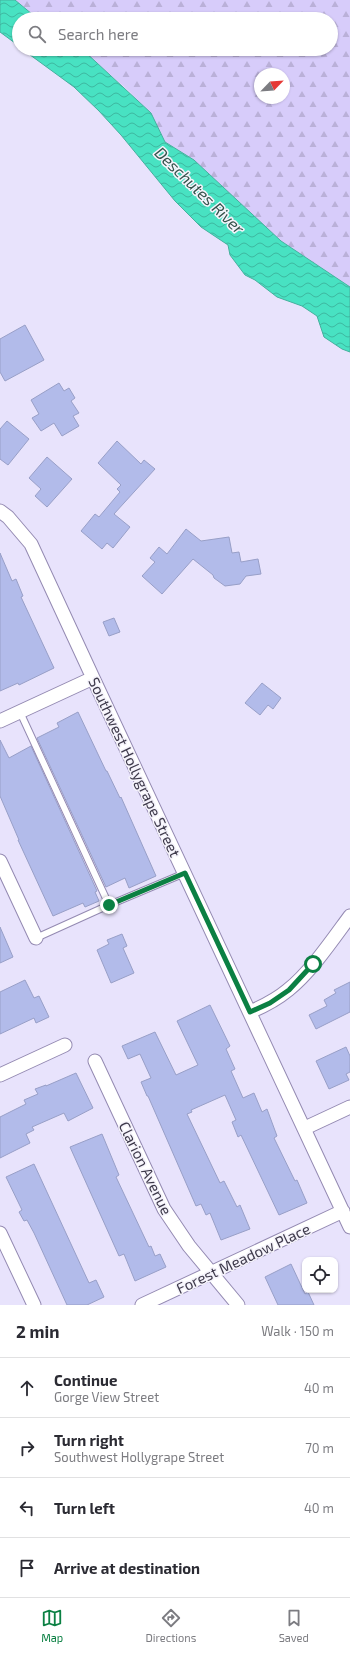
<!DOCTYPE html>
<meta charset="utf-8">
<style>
body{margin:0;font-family:"Exo 2",sans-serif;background:#f7f7f7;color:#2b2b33}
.controls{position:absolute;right:12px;bottom:12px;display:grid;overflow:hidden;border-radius:8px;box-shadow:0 1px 3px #0004}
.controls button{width:36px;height:36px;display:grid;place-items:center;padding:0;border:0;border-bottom:1px solid #e1e1e2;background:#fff;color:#2b2b33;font:20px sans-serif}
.compass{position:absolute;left:254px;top:68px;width:36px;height:36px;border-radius:50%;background:#fff;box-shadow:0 1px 3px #0004;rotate:65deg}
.stop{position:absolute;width:12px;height:12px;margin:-9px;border:3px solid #0b8043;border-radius:50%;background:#fff}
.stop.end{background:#0b8043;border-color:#fff;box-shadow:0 1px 4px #0008}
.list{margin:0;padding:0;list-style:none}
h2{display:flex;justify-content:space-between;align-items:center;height:52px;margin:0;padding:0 16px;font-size:17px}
h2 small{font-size:13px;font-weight:400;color:#7c7c81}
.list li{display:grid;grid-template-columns:26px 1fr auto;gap:12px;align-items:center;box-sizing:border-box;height:60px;padding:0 16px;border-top:1px solid #e1e1e2}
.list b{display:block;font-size:15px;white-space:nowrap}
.list p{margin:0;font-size:13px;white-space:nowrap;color:#7c7c81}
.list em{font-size:13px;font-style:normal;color:#7c7c81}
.icon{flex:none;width:22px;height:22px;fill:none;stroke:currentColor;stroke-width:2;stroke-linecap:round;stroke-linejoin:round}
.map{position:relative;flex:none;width:350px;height:1305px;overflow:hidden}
.search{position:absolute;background:#fff;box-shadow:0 1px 3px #0004;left:12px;right:12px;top:12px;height:44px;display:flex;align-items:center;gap:10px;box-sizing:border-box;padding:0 14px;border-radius:22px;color:#7c7c81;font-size:15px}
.sheet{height:292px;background:#fff}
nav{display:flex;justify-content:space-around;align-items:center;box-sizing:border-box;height:56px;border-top:1px solid #e1e1e2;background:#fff;font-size:11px;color:#7c7c81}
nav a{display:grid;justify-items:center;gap:2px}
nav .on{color:#0b8043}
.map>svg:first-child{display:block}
.forest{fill:url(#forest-firs);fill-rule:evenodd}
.water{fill:url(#water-waves);stroke:#45b09e}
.building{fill:#b2bbea;stroke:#989fc7}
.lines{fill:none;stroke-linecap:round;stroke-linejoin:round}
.lane-casing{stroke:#948ab2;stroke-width:8}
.street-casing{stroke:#948ab2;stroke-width:15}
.lane{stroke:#fff;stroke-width:6}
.street{stroke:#fff;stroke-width:13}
.route{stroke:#0b8043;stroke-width:5}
.labels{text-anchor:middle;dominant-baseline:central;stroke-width:3;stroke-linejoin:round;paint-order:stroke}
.street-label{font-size:15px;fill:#3e3a4b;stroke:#f5f3fb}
.water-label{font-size:16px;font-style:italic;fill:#34534b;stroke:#f5f3fb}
</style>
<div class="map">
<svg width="350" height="1305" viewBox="0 0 350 1305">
<defs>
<pattern id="forest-firs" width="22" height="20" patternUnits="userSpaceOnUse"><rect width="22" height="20" fill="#d7ccfa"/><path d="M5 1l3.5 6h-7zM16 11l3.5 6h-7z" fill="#bab0d8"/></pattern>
<pattern id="water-waves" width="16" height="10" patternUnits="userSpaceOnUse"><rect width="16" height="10" fill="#48e2c2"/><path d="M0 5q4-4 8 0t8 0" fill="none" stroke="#3db8a0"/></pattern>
</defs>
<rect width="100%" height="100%" fill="#e8e3fc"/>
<path class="forest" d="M15 0H350V287L281 241 194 160 165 142 158 128 130 92 81 49H331V19H38ZM260 74H284V98H260Z"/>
<path class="water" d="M0 0H15L38 19H19V46L0 32Z
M22 49 83 50 151 113 165 142 194 160 281 241 350 287V352L342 349 324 337 317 316 302 306 277 297 255 280 245 275 230 255 228 245 201 227 175 201 121 135 99 111 74 87Z"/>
<path class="building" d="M25 325 44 360 5 381 0 372V339Z
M59 383 64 391 69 388 75 398 71 401 79 413 73 416 79 426 62 436 54 423 41 431 32 418 39 414 31 400Z
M7 421 29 439 8 465 0 459V429Z
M117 441 141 464 144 460 155 469 114 514 130 527 113 548 107 543 102 549 81 531 95 514 99 517 120 492 117 489 121 485 98 463Z
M47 457 72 479 47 507 35 496 41 489 29 478Z
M186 529 201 541 229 537 232 553 239 552 241 562 258 559 261 574 246 576 240 584 225 586 214 578 213 575 193 559 162 594 142 576 155 562 150 558 159 547 167 554Z
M0 553 12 581 16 579 23 596 21 597 54 668 19 685 18 683 0 691Z
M114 618 120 632 109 636 103 622Z
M262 683 281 698 273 709 268 705 260 715 245 703Z
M78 712 106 771H107L120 798 121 797 156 876 129 888 125 878 106 887 37 738 59 727 57 723Z
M0 740 9 758 31 746 97 891 95 892 99 901 85 907 83 903 53 916 18 840H19L0 796Z
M0 927 13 957 0 963Z
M122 934 127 946 123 948 134 973 111 983 97 950 109 944 107 940Z
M25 980 34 998 39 996 49 1017 36 1023 34 1018 0 1034V992Z
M350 982V1012L316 1029 309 1015 327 1006 324 1000 336 993 334 990Z
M210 1005 230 1046 226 1049 235 1069 231 1071 243 1098 254 1093 262 1112 267 1109 277 1136 274 1138 295 1181 297 1180 307 1203 279 1215 241 1135 238 1137 232 1122 236 1120 225 1095 191 1110 192 1112 187 1114 220 1183 224 1181 237 1207 240 1205 250 1229 221 1240 210 1213 206 1215 201 1204 196 1206 148 1096H147L141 1082 151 1078 140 1054 128 1059 122 1046 155 1032 176 1075 198 1065 177 1021Z
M346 1047 350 1056V1072L346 1074 349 1080 329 1089 316 1061Z
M76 1073 93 1108 68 1121 64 1113 32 1127 34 1130 26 1134 30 1143 0 1158V1117L26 1104 24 1100 38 1094 35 1089 46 1085V1086Z
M102 1134 119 1175 116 1177 149 1247 151 1246 155 1256 160 1254 166 1267 135 1281 124 1254 119 1256 70 1147Z
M34 1164 89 1283 96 1280 104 1297 87 1305H67L34 1233 27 1220 24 1221 19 1212 22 1210 6 1177Z
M291 1264 305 1294 308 1292 314 1305H278L265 1277Z"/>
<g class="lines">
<g class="lane-casing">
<path id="lane" d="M20 712 109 905
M36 938 109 905 185 873"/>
</g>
<g class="street-casing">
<path id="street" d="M0 511 8 517 31 544 93 678 350 1227
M0 721 93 678
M0 861 36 938
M250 1012C264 1006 276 1000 288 990 310 973 333 939 350 916
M95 1061 164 1209 189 1246 238 1305
M0 1075 65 1045
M305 1128 350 1107
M0 1233 34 1305
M142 1305 343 1211"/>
</g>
<use href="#lane" class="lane"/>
<use href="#street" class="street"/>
</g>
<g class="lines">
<path class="route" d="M109 905 185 873 250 1012 270 1003 289 990 313 964"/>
</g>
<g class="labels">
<g class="street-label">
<text transform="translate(135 767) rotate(65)">Southwest Hollygrape Street</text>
<text transform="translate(146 1168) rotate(64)">Clarion Avenue</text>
<text transform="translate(243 1258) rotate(-25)">Forest Meadow Place</text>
</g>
<g class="water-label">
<text transform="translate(200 190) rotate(44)">Deschutes River</text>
</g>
</g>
</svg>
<div class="controls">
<button><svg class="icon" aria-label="locate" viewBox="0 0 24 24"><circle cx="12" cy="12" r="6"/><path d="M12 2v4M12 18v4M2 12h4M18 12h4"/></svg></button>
</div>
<svg class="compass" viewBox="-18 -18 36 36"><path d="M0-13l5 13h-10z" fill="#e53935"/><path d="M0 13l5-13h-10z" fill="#7c7c81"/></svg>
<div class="stop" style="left:313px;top:964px"></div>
<div class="stop end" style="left:109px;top:905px"></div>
<div class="search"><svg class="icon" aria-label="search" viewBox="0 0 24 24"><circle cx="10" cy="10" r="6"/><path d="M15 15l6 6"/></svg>Search here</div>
</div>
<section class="sheet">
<h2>2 min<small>Walk · 150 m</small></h2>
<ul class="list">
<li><svg class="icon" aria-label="ahead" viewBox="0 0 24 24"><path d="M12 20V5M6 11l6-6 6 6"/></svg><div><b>Continue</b><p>Gorge View Street</p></div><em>40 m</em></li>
<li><svg class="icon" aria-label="right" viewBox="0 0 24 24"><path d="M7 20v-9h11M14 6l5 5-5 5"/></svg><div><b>Turn right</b><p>Southwest Hollygrape Street</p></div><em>70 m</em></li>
<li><svg class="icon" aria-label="left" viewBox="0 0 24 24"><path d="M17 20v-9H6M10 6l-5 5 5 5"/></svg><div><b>Turn left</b></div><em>40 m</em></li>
<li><svg class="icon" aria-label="arrive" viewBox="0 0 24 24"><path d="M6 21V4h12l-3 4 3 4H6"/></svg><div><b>Arrive at destination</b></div></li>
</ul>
</section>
<nav>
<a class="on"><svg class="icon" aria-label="map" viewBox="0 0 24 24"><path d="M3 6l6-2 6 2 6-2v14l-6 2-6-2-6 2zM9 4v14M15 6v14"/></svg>Map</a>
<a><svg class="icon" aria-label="directions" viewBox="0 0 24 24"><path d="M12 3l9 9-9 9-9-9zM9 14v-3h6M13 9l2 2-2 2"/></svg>Directions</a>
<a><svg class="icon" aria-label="saved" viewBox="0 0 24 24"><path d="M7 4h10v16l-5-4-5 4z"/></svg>Saved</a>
</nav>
